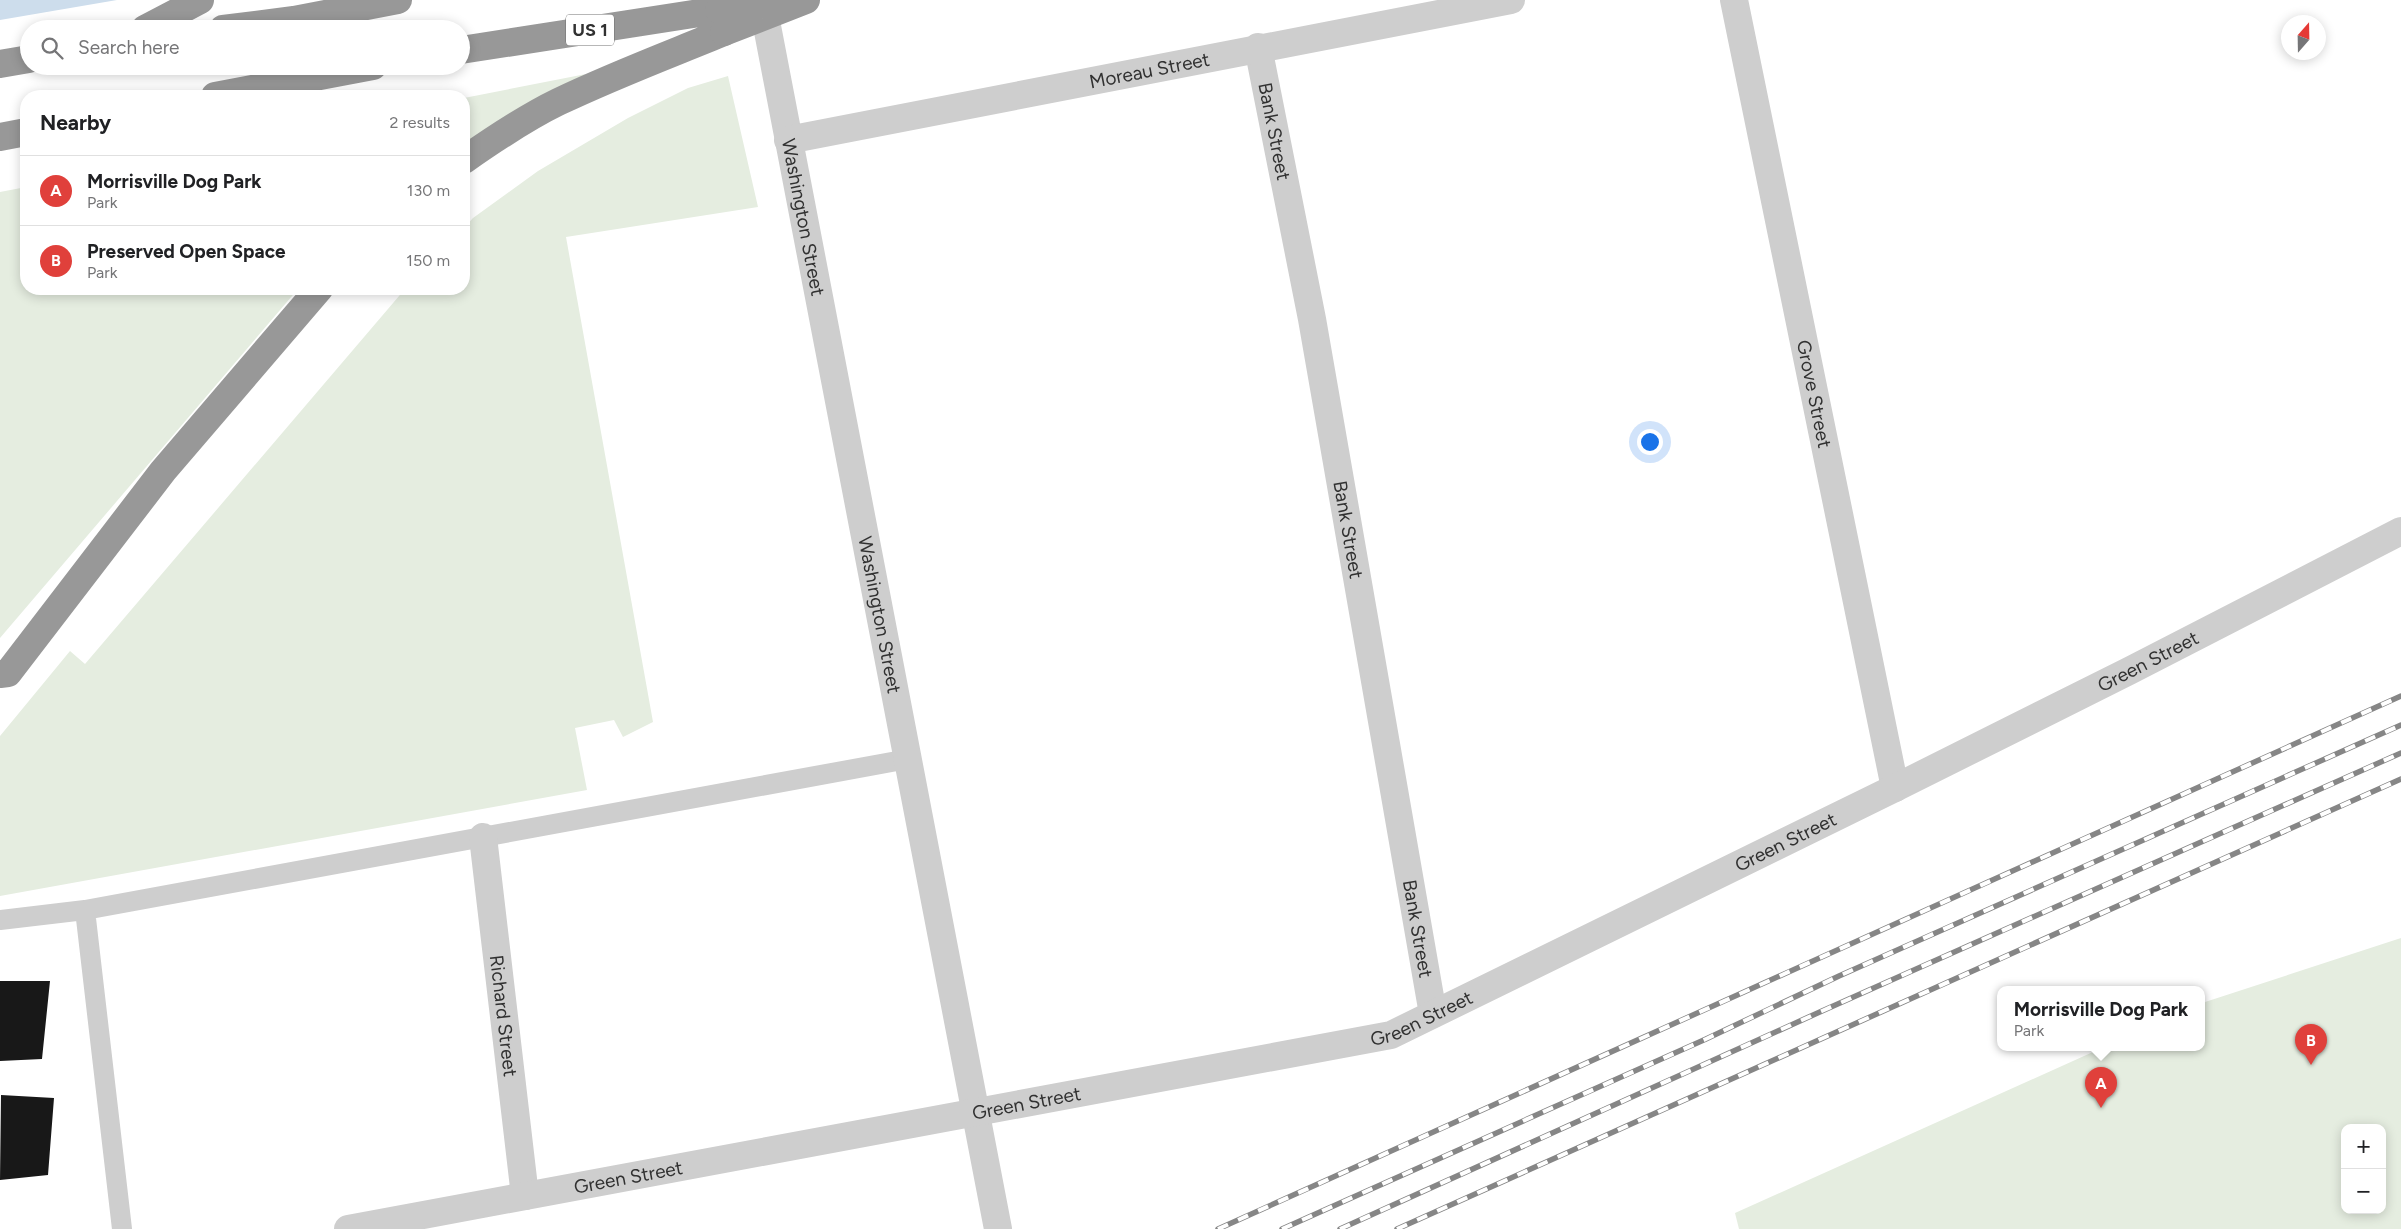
<!DOCTYPE html>
<meta charset="utf-8">
<style>
body{margin:0;font-family:Figtree,sans-serif;background:#f6f6f6;color:#202124}
.controls{position:absolute;right:15px;bottom:15px;display:grid;overflow:hidden;border-radius:10px;box-shadow:0 2px 12px #0003}
.controls button{width:45px;height:45px;display:grid;place-items:center;padding:0;border:0;border-bottom:1px solid #e0e0e0;background:#fff;color:#202124;font:25px sans-serif}
.compass{position:absolute;left:2281px;top:15px;width:45px;height:45px;border-radius:50%;background:#fff;box-shadow:0 2px 12px #0003;rotate:20deg}
.you{position:absolute;left:1649px;top:441px;width:18px;height:18px;margin:-12px;border:4px solid #fff;border-radius:50%;background:#1a73e8;box-shadow:0 0 0 8px #1a73e833}
.badge{display:grid;place-items:center;width:32px;height:32px;border-radius:50%;background:#e0403b;color:#fff;font-size:16px;font-weight:700}
.pin{position:absolute;translate:-50% -41px;filter:drop-shadow(0 1px 2px #0008)}
.pin::after{content:'';position:absolute;top:26px;width:18px;height:15px;background:inherit;clip-path:polygon(0 0,100% 0,50% 100%)}
.popup{position:absolute;left:1997px;top:986px;width:208px;height:65px;box-sizing:border-box;display:grid;place-content:center;border-radius:10px;background:#fff;filter:drop-shadow(0 1px 4px #0005);font-size:16px;white-space:nowrap;color:#757577}
.popup b{font-size:19px;color:#202124}
.popup::after{content:'';position:absolute;left:50%;top:100%;margin-left:-10px;border:10px solid transparent;border-top-color:#fff}
.list{margin:0;padding:0;list-style:none}
h2{display:flex;justify-content:space-between;align-items:center;height:65px;margin:0;padding:0 20px;font-size:21px}
h2 small{font-size:16px;font-weight:400;color:#757577}
.list li{display:grid;grid-template-columns:32px 1fr auto;gap:15px;align-items:center;box-sizing:border-box;height:70px;padding:0 20px;border-top:1px solid #e0e0e0}
.list b{display:block;font-size:19px;white-space:nowrap}
.list p{margin:0;font-size:16px;white-space:nowrap;color:#757577}
.list em{font-size:16px;font-style:normal;color:#757577}
.icon{flex:none;width:28px;height:28px;fill:none;stroke:currentColor;stroke-width:2;stroke-linecap:round;stroke-linejoin:round}
.map{position:relative;flex:none;width:2401px;height:1229px;overflow:hidden}
.search{position:absolute;background:#fff;box-shadow:0 2px 12px #0003;left:20px;top:20px;width:450px;height:55px;display:flex;align-items:center;gap:12px;box-sizing:border-box;padding:0 18px;border-radius:28px;color:#757577;font-size:19px}
.panel{position:absolute;background:#fff;box-shadow:0 2px 12px #0003;left:20px;top:90px;width:450px;height:205px;border-radius:20px}
.map>svg:first-child{display:block}
.green{fill:#e5ede0;fill-rule:evenodd}
.water{fill:#cdddec}
.building{fill:#181818}
.lines{fill:none;stroke-linecap:round;stroke-linejoin:round}
.service{stroke:#cecece;stroke-width:20}
.minor{stroke:#cecece;stroke-width:28}
.motorway{stroke:#989898;stroke-width:28}
.rail-casing{stroke:#868686;stroke-width:5.5}
.rail{stroke:#fff;stroke-width:4;stroke-dasharray:11;stroke-linecap:butt}
.motorway-bridge{stroke:#989898;stroke-width:28}
.labels{text-anchor:middle;dominant-baseline:central;stroke-width:5;stroke-linejoin:round;paint-order:stroke}
.shield{fill:#fff;stroke:#6f6f6f;stroke-width:1}
.shield-label{font-size:18px;font-weight:bold;fill:#313131}
.street-label{font-size:19px;fill:#313131;stroke:#fff}
</style>
<div class="map">
<svg width="2401" height="1229" viewBox="0 0 2401 1229">
<rect width="100%" height="100%" fill="#fff"/>
<path class="green" d="M586 74 464 144V98Z
M728 76 758 207 566 237 653 722 623 737 614 720 575 728 587 790 0 896V736L70 651 85 664 405 289H464V228L473 218 538 171 628 118 688 88Z
M26 187V289H298L0 638V192Z
M2401 938V1229H1739L1735 1213 2104 1047H2201L2202 1003ZM2345 1128H2382V1210H2345Z"/>
<path class="water" d="M0 0H117L0 20Z"/>
<path class="building" d="M0 981H50L42 1059 0 1061Z
M1 1095 54 1098 48 1175 0 1180Z"/>
<g class="lines">
<path class="service" d="M85 910 122 1229
M0 920 85 910 908 759"/>
<g class="minor">
<path id="s1" d="M762 0 998 1229"/>
<path id="s2" d="M1734 0 1895 788"/>
<path id="s3" d="M1258 47 1312 319 1433 1014"/>
<path id="s4" d="M788 140 1511 0"/>
<path id="s5" d="M483 837 525 1196"/>
<path id="s6" d="M348 1229 1391 1035 1895 788 2129 671 2401 531"/>
</g>
<path class="motorway" d="M145 29 200 0
M223 29 294 20 398 0
M461 50 719 10
M0 64 29 59
M215 96 373 66
M0 137 26 132
M464 160C494 139 525 118 558 102 612 76 668 55 724 32
M0 674 8 673 163 471 319 289"/>
<g class="rail-casing">
<path id="rail" d="M1218 1229 2401 696
M1282 1229 1706 1039 1839 976 2401 725
M1340 1229 1822 1011 2401 753
M1397 1229 2401 779"/>
</g>
<use href="#rail" class="rail"/>
<path class="motorway-bridge" d="M719 10 770 3
M724 32 806 0"/>
</g>
<g class="labels">
<rect class="shield" x="566" y="14.5" width="48" height="31" rx="4"/>
<g class="shield-label">
<text x="590" y="30">US 1</text>
</g>
<g class="street-label">
<text stroke="none"><textPath href="#s4" startOffset="368">Moreau Street</textPath></text>
<text stroke="none"><textPath href="#s3" startOffset="86">Bank Street</textPath></text>
<text stroke="none"><textPath href="#s1" startOffset="221">Washington Street</textPath></text>
<text stroke="none"><textPath href="#s2" startOffset="402">Grove Street</textPath></text>
<text stroke="none"><textPath href="#s3" startOffset="491">Bank Street</textPath></text>
<text stroke="none"><textPath href="#s1" startOffset="626">Washington Street</textPath></text>
<text stroke="none"><textPath href="#s6" startOffset="1905">Green Street</textPath></text>
<text stroke="none"><textPath href="#s6" startOffset="1500">Green Street</textPath></text>
<text stroke="none"><textPath href="#s3" startOffset="896">Bank Street</textPath></text>
<text stroke="none"><textPath href="#s5" startOffset="180">Richard Street</textPath></text>
<text stroke="none"><textPath href="#s6" startOffset="1095">Green Street</textPath></text>
<text stroke="none"><textPath href="#s6" startOffset="690">Green Street</textPath></text>
<text stroke="none"><textPath href="#s6" startOffset="285">Green Street</textPath></text>
</g>
</g>
</svg>
<div class="controls">
<button>+</button>
<button>−</button>
</div>
<svg class="compass" viewBox="-18 -18 36 36"><path d="M0-13l5 13h-10z" fill="#e53935"/><path d="M0 13l5-13h-10z" fill="#757577"/></svg>
<div class="you"></div>
<div class="pin badge" style="left:2101px;top:1108px">A</div>
<div class="popup"><b>Morrisville Dog Park</b>Park</div>
<div class="pin badge" style="left:2311px;top:1065px">B</div>
<div class="search"><svg class="icon" aria-label="search" viewBox="0 0 24 24"><circle cx="10" cy="10" r="6"/><path d="M15 15l6 6"/></svg>Search here</div>
<section class="panel">
<h2>Nearby<small>2 results</small></h2>
<ul class="list">
<li><span class="badge">A</span><div><b>Morrisville Dog Park</b><p>Park</p></div><em>130 m</em></li>
<li><span class="badge">B</span><div><b>Preserved Open Space</b><p>Park</p></div><em>150 m</em></li>
</ul>
</section>
</div>
